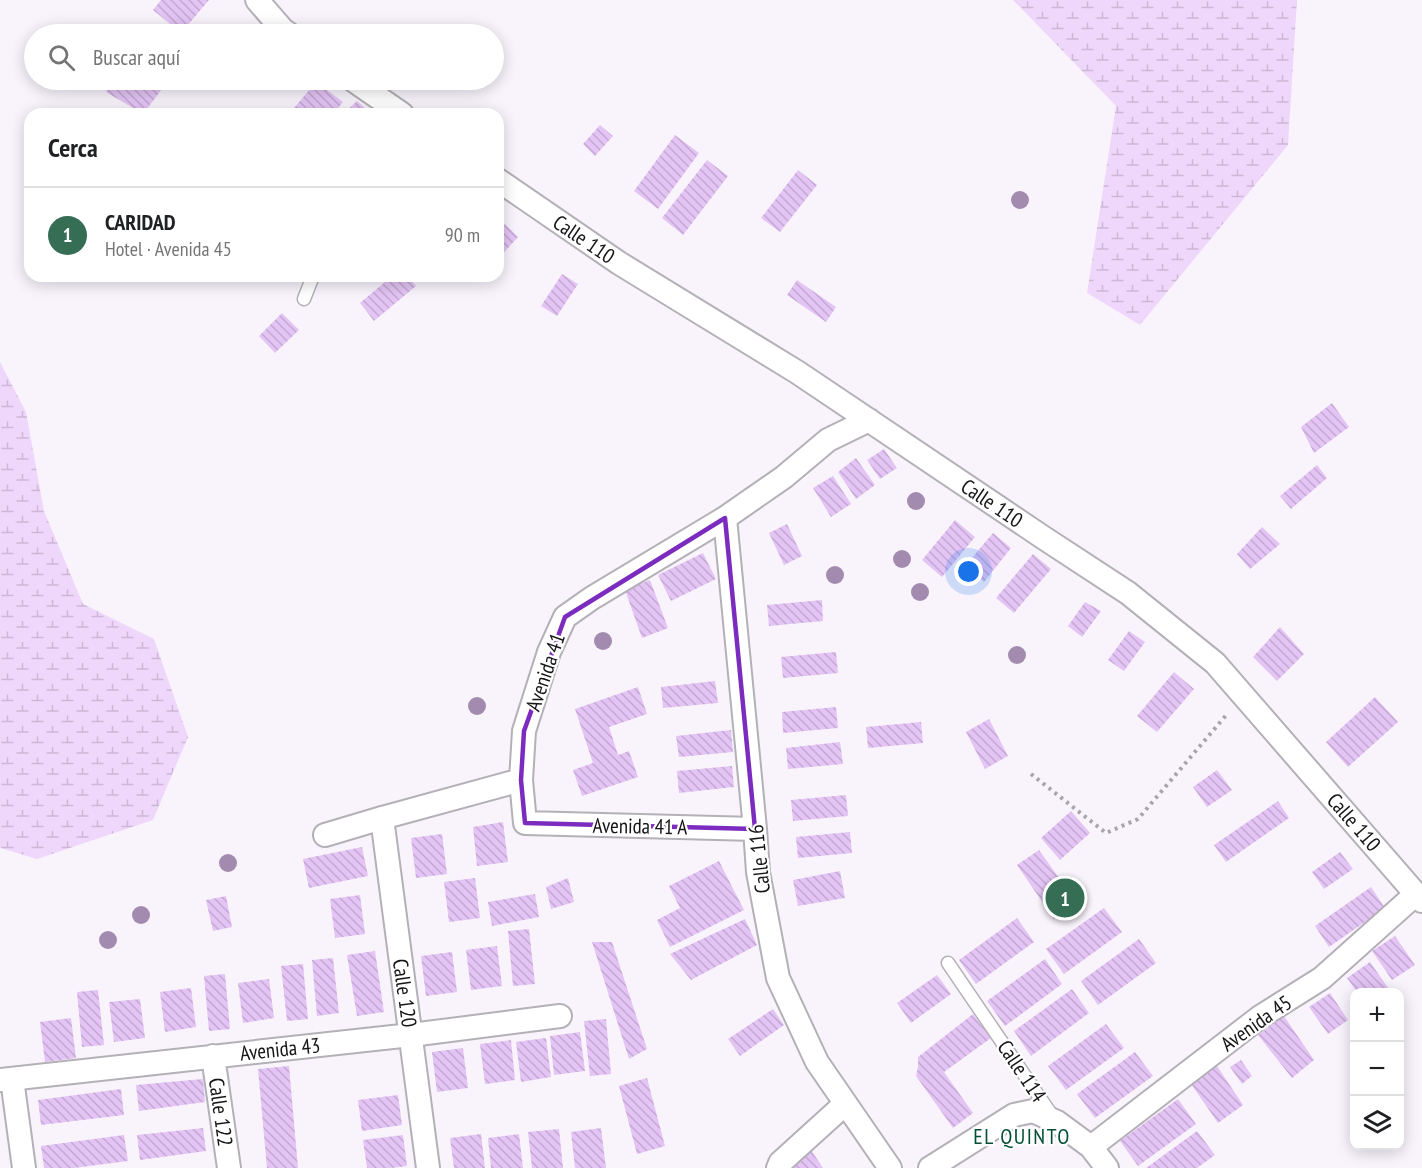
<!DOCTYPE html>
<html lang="es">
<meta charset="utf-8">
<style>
body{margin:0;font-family:"PT Sans Narrow",sans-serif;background:#f6f6f6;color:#202124}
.controls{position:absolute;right:18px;bottom:18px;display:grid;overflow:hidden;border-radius:12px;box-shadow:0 3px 15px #0003}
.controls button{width:54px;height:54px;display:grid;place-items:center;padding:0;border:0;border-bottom:2px solid #e0e0e0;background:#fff;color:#202124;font:30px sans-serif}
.you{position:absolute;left:969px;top:572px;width:21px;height:21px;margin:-15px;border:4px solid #fff;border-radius:50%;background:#1a73e8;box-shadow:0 0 0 9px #1a73e833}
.badge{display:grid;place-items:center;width:39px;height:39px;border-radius:50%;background:#356d55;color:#fff;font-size:20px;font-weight:700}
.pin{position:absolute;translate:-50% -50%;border:3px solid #fff;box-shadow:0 2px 6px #0006}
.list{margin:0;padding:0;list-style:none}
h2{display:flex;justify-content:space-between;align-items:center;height:78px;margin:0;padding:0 24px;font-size:26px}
h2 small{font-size:20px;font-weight:400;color:#757577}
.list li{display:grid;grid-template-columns:39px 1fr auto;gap:18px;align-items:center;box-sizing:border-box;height:96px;padding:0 24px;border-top:2px solid #e0e0e0}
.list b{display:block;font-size:22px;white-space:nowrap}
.list p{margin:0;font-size:20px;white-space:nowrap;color:#757577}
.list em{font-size:20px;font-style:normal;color:#757577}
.icon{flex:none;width:33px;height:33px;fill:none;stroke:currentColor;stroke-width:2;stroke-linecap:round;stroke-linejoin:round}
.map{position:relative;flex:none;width:1422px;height:1168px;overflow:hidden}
.search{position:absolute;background:#fff;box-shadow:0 3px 15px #0003;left:24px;top:24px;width:480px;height:66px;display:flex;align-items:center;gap:15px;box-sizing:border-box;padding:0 21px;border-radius:33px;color:#757577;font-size:22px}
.panel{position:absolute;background:#fff;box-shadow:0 3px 15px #0003;left:24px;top:108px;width:480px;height:174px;border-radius:18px}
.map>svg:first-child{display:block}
.wetland{fill:url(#wetland-marsh)}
.building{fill:url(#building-back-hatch)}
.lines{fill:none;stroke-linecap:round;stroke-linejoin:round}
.lane-casing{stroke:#b4b0b7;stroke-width:15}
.street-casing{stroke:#b4b0b7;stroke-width:26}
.path{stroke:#a8a5aa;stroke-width:4;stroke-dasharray:3 4.5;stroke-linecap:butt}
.lane{stroke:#fff;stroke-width:12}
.street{stroke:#fff;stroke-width:22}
.tree{fill:#a38baf}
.marked{fill:none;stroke:#7b2cbf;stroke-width:4.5;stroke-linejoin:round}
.labels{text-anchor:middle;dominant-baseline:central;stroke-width:4.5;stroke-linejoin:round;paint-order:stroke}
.street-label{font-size:21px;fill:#151416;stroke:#fff}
.neighbourhood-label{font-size:22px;letter-spacing:1.5px;fill:#035037;stroke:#fff}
</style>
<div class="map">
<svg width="1422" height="1168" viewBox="0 0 1422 1168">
<defs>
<pattern id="wetland-marsh" width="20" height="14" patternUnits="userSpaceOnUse" patternTransform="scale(1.5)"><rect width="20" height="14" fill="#efd7fb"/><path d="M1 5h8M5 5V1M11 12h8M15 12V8" fill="none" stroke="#ccb8d6"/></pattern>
<pattern id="building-back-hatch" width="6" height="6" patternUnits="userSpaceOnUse" patternTransform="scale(1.5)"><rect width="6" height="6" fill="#e4c4f5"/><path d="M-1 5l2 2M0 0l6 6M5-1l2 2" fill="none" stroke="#c3a8d1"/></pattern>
</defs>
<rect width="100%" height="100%" fill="#f9f4fc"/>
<path class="wetland" d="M1013 0H1297L1288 145 1140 325 1087 293 1116 106Z
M0 362 26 412 44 511 83 604 154 639 188 737 153 820 37 859 0 848Z"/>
<path class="building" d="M161 0H209L181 33 153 10Z
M115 80H149L162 89 143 114 106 92Z
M316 82 343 102 333 114H289Z
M357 101 372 114H343Z
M600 125 613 136 595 156 583 144Z
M675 135 699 153 658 209 634 191Z
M707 160 728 176 683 235 662 218Z
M798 170 817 185 780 232 761 218Z
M505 224 518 237 498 259V232Z
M562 274 578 284 557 316 541 306Z
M392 276H408L416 286 374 321 360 303Z
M797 280 836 307 826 322 787 295Z
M282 313 299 330 275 353 259 336Z
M1332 403 1349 427 1314 453 1301 427Z
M884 449 897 468 880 479 867 460Z
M856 458 875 485 856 499 838 472Z
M1317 465 1327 478 1291 509 1280 496Z
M833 476 851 504 831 517 813 488Z
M955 520 975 537 942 577 922 560Z
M787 524 802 556 784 565 769 533Z
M1262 527 1280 544 1250 569 1237 554Z
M993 533 1011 548 984 582 965 566Z
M703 553 716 579 671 601 658 575Z
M1033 554 1051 569 1014 613 996 598Z
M650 580 668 628 642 638 625 590Z
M822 600 823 621 769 626 767 605Z
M1085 602 1101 611 1082 637 1068 626Z
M1280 627 1304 654 1277 681 1253 657Z
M1129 631 1145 642 1124 671 1108 660Z
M836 652 838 673 783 678 781 657Z
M1174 672 1194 689 1157 732 1137 716Z
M715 681 718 703 663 708 661 687Z
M638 687 647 714 609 727 618 755 629 751 638 777 582 796 573 770 593 763 575 709Z
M1375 697 1398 722 1348 767 1326 742Z
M836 707 838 728 783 733 782 712Z
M989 719 1008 756 985 769 966 732Z
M921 722 923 743 868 748 866 727Z
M731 730 733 752 679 757 676 736Z
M840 742 843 764 788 769 786 748Z
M732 766 734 787 679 793 677 771Z
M1217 770 1232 790 1207 807 1193 787Z
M846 795 848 816 793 821 791 800Z
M1278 801 1289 818 1226 862 1214 845Z
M1071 811 1090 833 1060 860 1041 838Z
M503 822 508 862 477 866 473 827Z
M850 832 852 853 798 858 796 837Z
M442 834 447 874 416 878 411 838Z
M362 847 368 876 309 888 303 859Z
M1039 850 1077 903 1054 919 1017 865Z
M1340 852 1353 869 1324 889 1312 872Z
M719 861 744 910 670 947 657 920 680 908 669 886Z
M840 871 845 898 798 906 793 880Z
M475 878 480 918 449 922 444 882Z
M568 878 574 902 551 909 546 887Z
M1371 887 1385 908 1329 947 1315 926Z
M535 894 539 917 492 926 488 902Z
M360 895 365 934 335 938 330 899Z
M226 896 232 927 213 931 206 900Z
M1104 908 1122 932 1064 974 1046 949Z
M1017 918 1034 942 976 984 959 960Z
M745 919 757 945 691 980 670 954Z
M529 929 535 984 513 986 508 931Z
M1395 936 1415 965 1392 980 1372 951Z
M1139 939 1156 963 1098 1005 1081 981Z
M592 942H612L647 1049 629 1059Z
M497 946 502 986 471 990 466 950Z
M375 951 384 1012 357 1016 347 955Z
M452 952 457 992 426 996 421 956Z
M333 958 339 1013 317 1016 312 960Z
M1045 959 1062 984 1005 1026 987 1001Z
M1370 962 1391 992H1357L1347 978Z
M303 964 308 1019 287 1021 281 966Z
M225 974 230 1029 209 1031 204 976Z
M937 975 951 994 911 1023 897 1003Z
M269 979 274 1018 243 1023 238 983Z
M191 988 196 1027 165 1032 160 992Z
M1072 989 1089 1013 1031 1056 1014 1031Z
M98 990 104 1045 82 1047 77 992Z
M1330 993 1348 1020 1328 1034 1309 1007Z
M140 999 145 1038 114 1042 109 1002Z
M773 1009 784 1025 740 1056 728 1039Z
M973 1014 991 1038 944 1072 973 1113 953 1128 916 1076 918 1067V1057Z
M1284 1016 1314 1060 1292 1078 1258 1035Z
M71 1018 76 1058 45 1062 40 1022Z
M606 1019 611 1074 590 1076 584 1021Z
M1106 1024 1124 1048 1066 1090 1048 1066Z
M580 1032 585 1071 554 1075 550 1036Z
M546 1038 551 1077 521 1082 516 1042Z
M511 1040 515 1080 485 1084 480 1044Z
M463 1048 468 1088 437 1092 432 1052Z
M1135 1052 1153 1076 1095 1118 1077 1094Z
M1241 1060 1252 1076 1242 1084 1230 1067Z
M289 1066 298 1168H267L258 1069Z
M1217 1066 1243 1105 1218 1123 1191 1084Z
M647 1078 665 1146 637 1154 619 1086Z
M203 1079 205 1102 139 1111 136 1085Z
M121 1089 124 1115 41 1125 38 1100Z
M398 1095 402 1125 362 1131 358 1100Z
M1178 1099 1196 1124 1138 1166 1120 1141Z
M203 1128 206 1151 140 1160 137 1135Z
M601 1128 606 1168H575L571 1132Z
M559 1129 563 1168H532L528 1132Z
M1197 1131 1215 1155 1197 1168H1146Z
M481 1134 485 1168H454L450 1138Z
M519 1134 523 1168H491L488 1138Z
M124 1135 128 1161 74 1168H44L41 1146Z
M403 1135 407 1166 392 1168H367L363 1140Z
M811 1150 823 1168H789Z"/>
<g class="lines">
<g class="lane-casing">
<path id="lane" d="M304 299 313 276
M948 963 1053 1117"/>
</g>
<g class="street-casing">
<path id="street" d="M257 0 283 30 289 34
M353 80 402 114
M498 180 619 263 797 372 1044 538 1128 593 1215 663 1422 901
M725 518 755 829 758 872 778 978 817 1062 890 1168
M382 818 428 1168
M755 829 525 823 521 780 524 731 549 652 565 617 592 598 725 518 784 477 828 440 869 420
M325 835 382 818 521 780
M213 1056 229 1168
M12 1079 24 1168
M0 1080 411 1035 560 1016
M1091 1147 1260 1017 1322 978 1416 894
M778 1168 780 1163 845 1104
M930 1168 1014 1115 1033 1111 1057 1122 1091 1147 1107 1168"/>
</g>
<path class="path" d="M1031 774 1106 833 1138 819 1228 713"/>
<use href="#lane" class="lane"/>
<use href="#street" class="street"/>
</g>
<g class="tree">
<circle cx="1020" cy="200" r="9"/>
<circle cx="916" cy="501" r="9"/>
<circle cx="902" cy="559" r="9"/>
<circle cx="835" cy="575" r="9"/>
<circle cx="920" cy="592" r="9"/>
<circle cx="603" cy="641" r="9"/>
<circle cx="1017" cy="655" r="9"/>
<circle cx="477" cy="706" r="9"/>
<circle cx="228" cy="863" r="9"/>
<circle cx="141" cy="915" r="9"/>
<circle cx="108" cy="940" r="9"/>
</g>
<path class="marked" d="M725 518 755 829 525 823 521 780 524 731 565 617Z"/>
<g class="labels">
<g class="street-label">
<text transform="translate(584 239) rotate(34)">Calle 110</text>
<text transform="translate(992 503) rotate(34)">Calle 110</text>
<text transform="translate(545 672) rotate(-71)">Avenida 41</text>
<text transform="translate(1354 822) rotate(49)">Calle 110</text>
<text transform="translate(640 826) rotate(1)">Avenida 41 A</text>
<text transform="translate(759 859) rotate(-96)">Calle 116</text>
<text transform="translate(405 993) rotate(82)">Calle 120</text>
<text transform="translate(1256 1023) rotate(-35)">Avenida 45</text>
<text transform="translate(280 1049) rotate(-6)">Avenida 43</text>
<text transform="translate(1022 1071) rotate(56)">Calle 114</text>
<text transform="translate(221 1112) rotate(82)">Calle 122</text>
</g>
<g class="neighbourhood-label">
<text x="1022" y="1136">EL QUINTO</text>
</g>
</g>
</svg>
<div class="controls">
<button>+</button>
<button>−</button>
<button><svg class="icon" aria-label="layers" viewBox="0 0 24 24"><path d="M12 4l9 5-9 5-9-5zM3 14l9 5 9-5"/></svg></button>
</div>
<div class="you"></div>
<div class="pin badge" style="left:1065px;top:898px">1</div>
<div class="search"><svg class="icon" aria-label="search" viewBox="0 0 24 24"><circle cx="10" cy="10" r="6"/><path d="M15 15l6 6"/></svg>Buscar aquí</div>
<section class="panel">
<h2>Cerca<small></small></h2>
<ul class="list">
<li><span class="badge">1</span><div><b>CARIDAD</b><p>Hotel · Avenida 45</p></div><em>90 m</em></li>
</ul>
</section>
</div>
